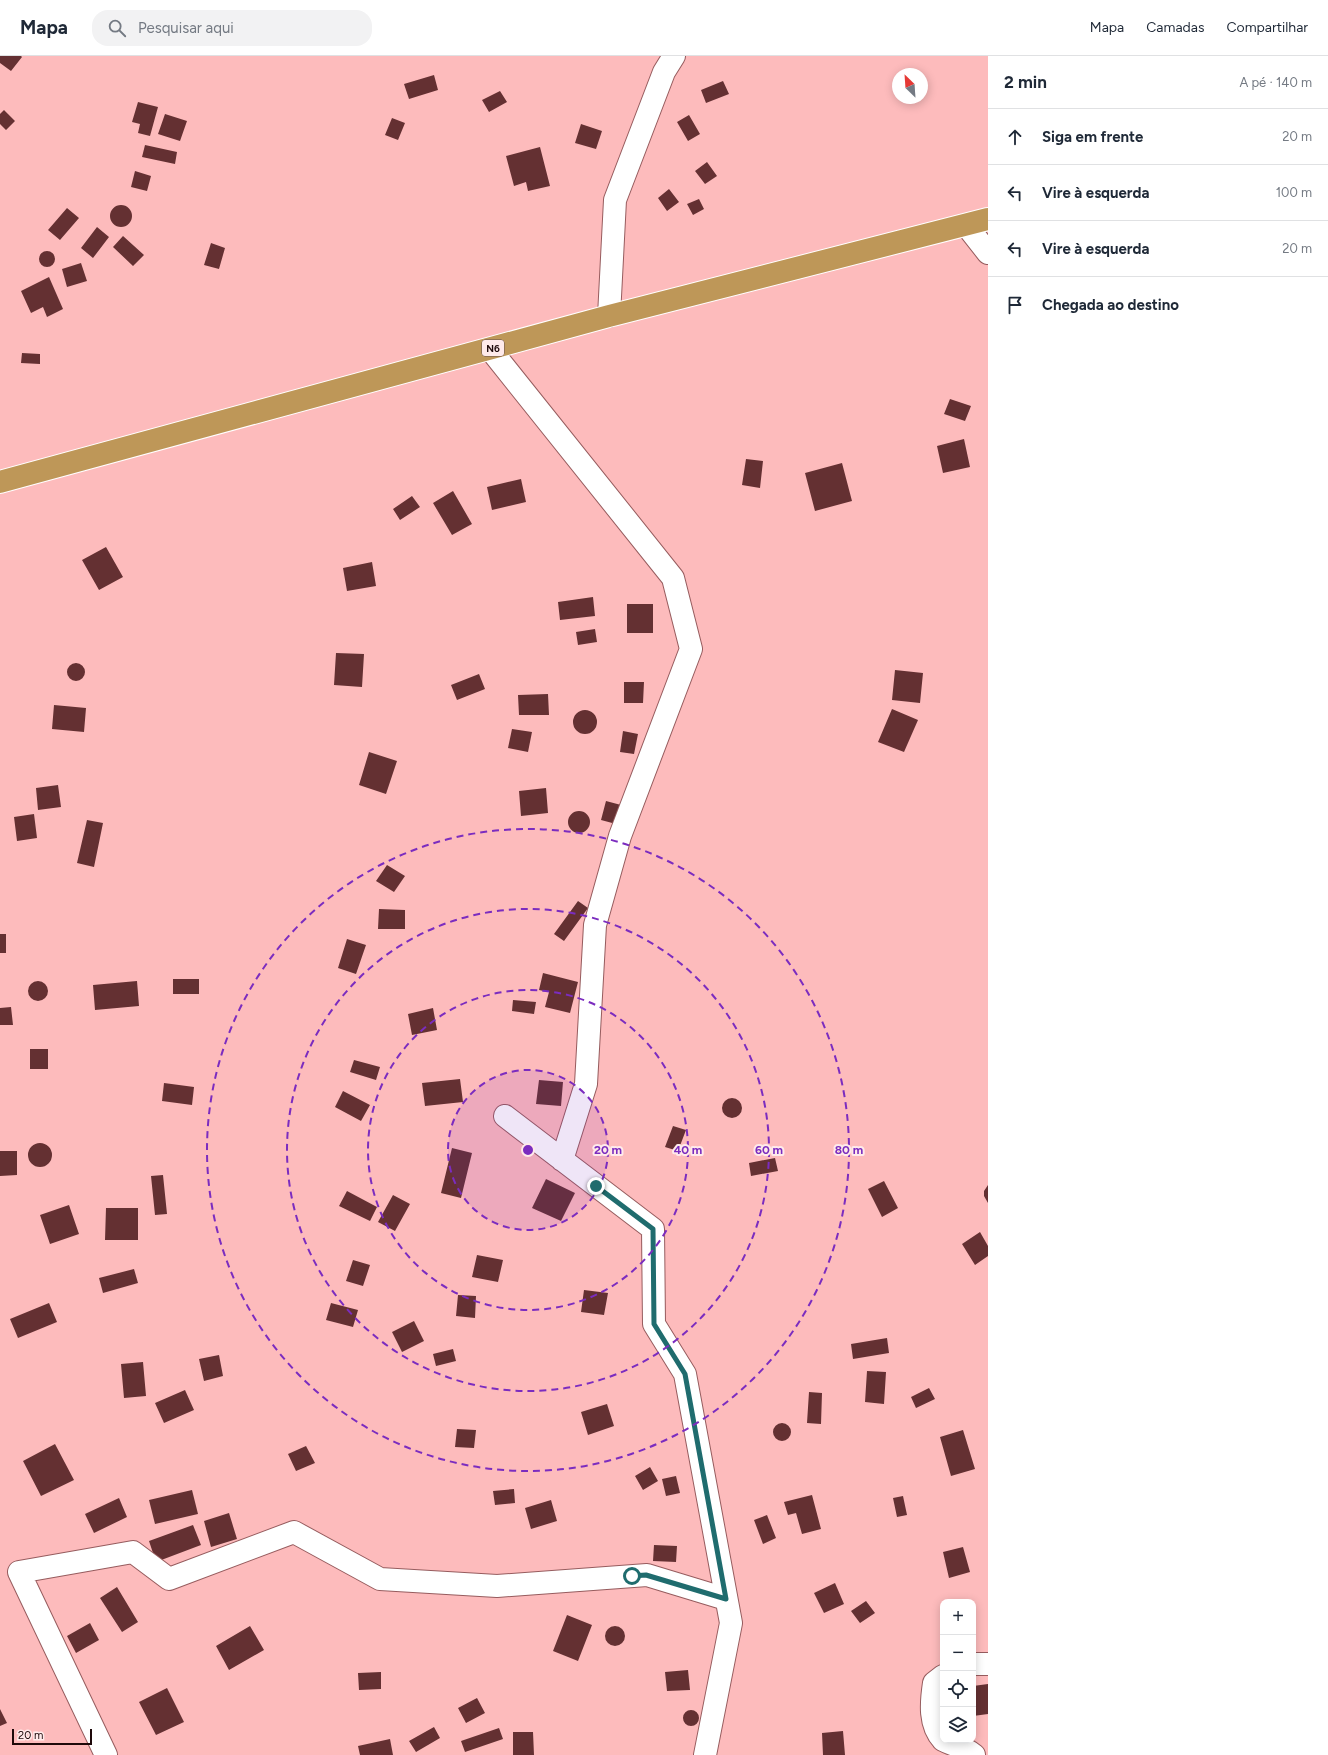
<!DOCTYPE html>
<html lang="pt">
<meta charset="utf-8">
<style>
body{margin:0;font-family:Figtree,sans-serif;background:#f2f2f3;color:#1f2937}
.controls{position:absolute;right:12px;bottom:12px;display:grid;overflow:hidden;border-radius:8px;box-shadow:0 2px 10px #0003}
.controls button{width:36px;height:36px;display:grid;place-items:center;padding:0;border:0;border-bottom:1px solid #e0e1e3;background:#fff;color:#1f2937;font:20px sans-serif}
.compass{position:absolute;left:892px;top:12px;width:36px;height:36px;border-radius:50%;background:#fff;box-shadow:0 2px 10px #0003;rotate:335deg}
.scale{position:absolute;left:12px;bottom:10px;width:80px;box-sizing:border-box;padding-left:4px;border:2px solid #1e090a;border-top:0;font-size:11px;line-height:14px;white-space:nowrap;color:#1e090a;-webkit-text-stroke:3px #ffeaea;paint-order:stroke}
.stop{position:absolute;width:12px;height:12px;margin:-9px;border:3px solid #1f6c6e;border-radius:50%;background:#fff}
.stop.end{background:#1f6c6e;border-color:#fff;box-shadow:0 1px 4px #0008}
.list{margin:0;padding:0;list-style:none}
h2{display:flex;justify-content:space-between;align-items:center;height:52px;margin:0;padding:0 16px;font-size:17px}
h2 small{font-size:13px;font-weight:400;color:#747a83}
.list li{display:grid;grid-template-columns:26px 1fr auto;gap:12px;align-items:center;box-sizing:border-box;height:56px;padding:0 16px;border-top:1px solid #e0e1e3}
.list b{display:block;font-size:15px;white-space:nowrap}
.list em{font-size:13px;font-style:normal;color:#747a83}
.icon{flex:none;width:22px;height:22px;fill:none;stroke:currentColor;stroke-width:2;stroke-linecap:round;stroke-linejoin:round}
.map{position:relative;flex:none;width:988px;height:1699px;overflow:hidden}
header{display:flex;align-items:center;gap:24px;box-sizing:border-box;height:56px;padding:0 20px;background:#fff;border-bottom:1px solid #e0e1e3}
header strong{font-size:19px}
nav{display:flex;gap:22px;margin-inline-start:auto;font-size:14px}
.search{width:280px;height:36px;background:#f2f2f3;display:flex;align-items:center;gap:10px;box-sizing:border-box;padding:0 14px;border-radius:16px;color:#747a83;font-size:15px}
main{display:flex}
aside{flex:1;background:#fff}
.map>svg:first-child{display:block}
.building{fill:#643032}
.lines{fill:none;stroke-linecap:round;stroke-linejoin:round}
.street-casing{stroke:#965c5e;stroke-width:24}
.highway-casing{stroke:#fff;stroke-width:24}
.street{stroke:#fff;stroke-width:22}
.highway{stroke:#be9758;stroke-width:22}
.route{stroke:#1f6c6e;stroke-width:5}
.ring{fill:none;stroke:#7b2cbf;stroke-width:2;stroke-dasharray:7 5}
.labels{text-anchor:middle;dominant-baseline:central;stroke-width:4;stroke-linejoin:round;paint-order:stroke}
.shield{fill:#ffeaea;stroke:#624c4d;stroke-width:1}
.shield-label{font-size:10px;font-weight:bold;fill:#1e090a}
.centre{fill:#7b2cbf;stroke:#ffeaea;stroke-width:2}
.ring-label{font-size:12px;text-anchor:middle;font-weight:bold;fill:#7b2cbf;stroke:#ffeaea;stroke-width:4;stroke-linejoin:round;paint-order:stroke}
</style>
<header>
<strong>Mapa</strong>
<div class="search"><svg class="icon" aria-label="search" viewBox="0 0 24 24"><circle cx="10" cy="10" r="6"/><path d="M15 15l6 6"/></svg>Pesquisar aqui</div>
<nav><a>Mapa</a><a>Camadas</a><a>Compartilhar</a></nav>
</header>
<main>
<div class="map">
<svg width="988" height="1699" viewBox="0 0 988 1699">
<rect width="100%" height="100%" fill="#fdbbbc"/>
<path class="building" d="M0 0H21L22 1 11 15 0 7Z
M434 19 438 34 409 43 404 28Z
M723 25 729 38 706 47 701 34Z
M500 35 507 46 489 56 482 44Z
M138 46 158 51 150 80 138 77 140 68 132 66Z
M4 54 15 65 6 74 0 68V58Z
M165 58 187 65 180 85 158 78Z
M689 59 700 78 688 85 677 66Z
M392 62 405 67 398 84 385 79Z
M581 68 602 75 596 93 575 87Z
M145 89 177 96 175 108 142 101Z
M540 91 550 130 528 135 526 126 514 130 506 100Z
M707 106 717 120 705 128 695 115Z
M135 115 151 120 147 135 131 131Z
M669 133 679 146 667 155 658 142Z
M699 143 704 153 693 159 687 148Z
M110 160a11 11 0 1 1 22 0a11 11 0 1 1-22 0Z
M67 152 79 162 60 184 48 174Z
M97 171 109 181 93 202 81 192Z
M123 180 144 199 133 210 113 191Z
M211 187 225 192 219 213 204 209Z
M39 203a8 8 0 1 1 16 0a8 8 0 1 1-16 0Z
M81 207 87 225 67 231 62 213Z
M49 221 63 253 47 261 43 251 31 257 21 235Z
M22 297 40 298V308L21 307Z
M950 343 971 350 965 365 944 358Z
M964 383 970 411 943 417 937 390Z
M746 403 763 405 760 432 742 429Z
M842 407 852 445 815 455 805 417Z
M521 423 526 446 492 454 487 431Z
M453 435 472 468 452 479 433 447Z
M412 440 420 451 400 464 393 453Z
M106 491 123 521 99 534 82 504Z
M372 506 376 530 347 535 343 512Z
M593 541 595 560 560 564 558 546Z
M627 548H653V577H627Z
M595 573 597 586 578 589 576 576Z
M336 597 364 598 362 631 334 629Z
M67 616a9 9 0 1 1 18 0a9 9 0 1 1-18 0Z
M895 614 923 617 920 647 892 644Z
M479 618 485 633 457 644 451 629Z
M624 626H644L643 647H624Z
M548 638 549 659H519L518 639Z
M54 649 86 652 84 676 52 673Z
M892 653 918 664 904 696 878 686Z
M573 666a12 12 0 1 1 24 0a12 12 0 1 1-24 0Z
M512 673 532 676 528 696 508 692Z
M623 675 638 678 634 698 620 696Z
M369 696 397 705 386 738 359 729Z
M58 729 61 751 38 754 36 732Z
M546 732 548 757 521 760 519 735Z
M606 745 621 749 616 768 601 764Z
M568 766a11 11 0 1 1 22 0a11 11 0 1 1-22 0Z
M34 758 37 782 17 785 14 761Z
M87 764 103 767 94 811 77 807Z
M387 809 405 820 394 836 376 825Z
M578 845 588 852 564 885 554 878Z
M379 853 405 854V873H378Z
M0 878H6V897H0Z
M347 883 366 889 356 918 338 912Z
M543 917 578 926 570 957 545 951 549 936 539 934Z
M173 923H199V938H173Z
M137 925 139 950 95 954 93 929Z
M28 935a10 10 0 1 1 20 0a10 10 0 1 1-20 0Z
M513 944 536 946 534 958 512 955Z
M11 951 13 969H0V952Z
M433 952 437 974 412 979 408 958Z
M30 993H48V1013H30Z
M354 1004 380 1011 376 1024 350 1016Z
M460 1023 463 1046 425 1050 422 1027Z
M539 1024 563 1026 561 1050 536 1048Z
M164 1027 194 1031 192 1049 162 1045Z
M343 1035 370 1049 361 1065 335 1051Z
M722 1052a10 10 0 1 1 20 0a10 10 0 1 1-20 0Z
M673 1070 686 1074 678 1095 665 1091Z
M28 1099a12 12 0 1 1 24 0a12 12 0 1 1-24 0Z
M452 1092 472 1097 461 1142 441 1137Z
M0 1095H17V1119L0 1120Z
M775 1102 778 1115 751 1120 749 1107Z
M163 1119 167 1158 155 1159 151 1120Z
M546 1123 575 1137 561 1165 532 1152Z
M884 1125 898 1152 882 1161 868 1133Z
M988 1129V1147L984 1140V1135Z
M347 1135 377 1151 370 1165 339 1150Z
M393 1139 410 1148 395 1175 378 1166Z
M69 1149 79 1178 50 1188 40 1159Z
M106 1152H138V1184H105Z
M980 1176 988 1190V1200L975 1209 962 1188Z
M477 1199 503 1204 498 1226 472 1221Z
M353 1204 370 1209 363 1230 346 1225Z
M134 1213 138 1227 103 1237 99 1222Z
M584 1234 608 1237 604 1259 581 1256Z
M458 1239 476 1240 475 1262 456 1260Z
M49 1247 57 1266 18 1282 10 1263Z
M331 1247 358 1254 353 1271 326 1264Z
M414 1265 424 1285 402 1296 392 1276Z
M887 1282 889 1297 853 1303 851 1288Z
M453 1293 456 1305 436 1310 433 1298Z
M219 1299 223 1320 204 1325 199 1303Z
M143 1306 146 1340 124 1342 121 1308Z
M867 1315 886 1316 884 1348 865 1346Z
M929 1332 935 1343 916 1352 911 1341Z
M185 1334 194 1354 164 1367 155 1347Z
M809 1336 822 1337 821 1368 807 1367Z
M607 1348 614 1370 588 1379 581 1356Z
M773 1376a9 9 0 1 1 18 0a9 9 0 1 1-18 0Z
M457 1373 476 1374 474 1392 455 1391Z
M963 1374 975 1413 951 1420 940 1381Z
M55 1388 74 1424 41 1440 23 1405Z
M306 1390 315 1407 296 1415 288 1398Z
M650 1411 658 1425 643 1434 635 1420Z
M676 1420 680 1437 666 1440 662 1423Z
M514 1433 515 1447 495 1449 493 1435Z
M192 1434 198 1458 155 1468 149 1444Z
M812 1439 821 1473 802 1478 796 1457 788 1459 784 1446Z
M903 1440 907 1459 897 1461 893 1442Z
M119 1442 127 1461 94 1477 85 1458Z
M551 1444 557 1465 531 1473 525 1452Z
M229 1457 237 1483 211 1491 204 1465Z
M767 1459 776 1482 763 1488 754 1464Z
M193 1469 201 1489 156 1506 149 1485Z
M654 1489 677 1490 676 1506 653 1505Z
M963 1491 970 1516 949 1522 943 1496Z
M835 1527 844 1548 824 1557 814 1537Z
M117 1531 138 1566 122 1576 100 1542Z
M866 1545 875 1557 860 1567 851 1555Z
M567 1559 592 1569 578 1605 553 1595Z
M90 1567 99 1584 76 1597 67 1580Z
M605 1580a10 10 0 1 1 20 0a10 10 0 1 1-20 0Z
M250 1570 264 1594 229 1614 216 1590Z
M688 1614 690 1634 667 1635 665 1616Z
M381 1616V1633L359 1634 358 1617Z
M988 1628V1658L973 1660V1630Z
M167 1632 184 1666 156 1679 139 1646Z
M477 1642 485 1657 466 1667 458 1652Z
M0 1653 7 1667 0 1670Z
M683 1662a8 8 0 1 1 16 0a8 8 0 1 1-16 0Z
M434 1671 440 1682 416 1696 409 1685Z
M499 1672 503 1683 465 1696 461 1685Z
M843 1675 845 1699H823L822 1677Z
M513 1676H533L534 1699H513Z
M390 1683 393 1699H360L358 1690Z"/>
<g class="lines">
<g class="street-casing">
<path id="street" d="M966 169 988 197
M609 260 615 144 664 16 674 0
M490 293 673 522 691 593 620 780 595 869 586 1028 562 1104
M505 1060 653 1173 654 1268 685 1318 731 1567 705 1699
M973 1608H988
M943 1620 934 1627C931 1647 929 1669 943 1684
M943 1684C956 1691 962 1689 974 1699
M106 1699 19 1516 133 1496 169 1523 294 1476 380 1523 497 1530 647 1519 726 1543"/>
</g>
<g class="highway-casing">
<path id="highway" d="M0 426 609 260 988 163"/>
</g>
<use href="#street" class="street"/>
<use href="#highway" class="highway"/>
</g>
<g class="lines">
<path class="route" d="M596 1130 653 1173 654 1268 685 1318 726 1543 646 1519 632 1520"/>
</g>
<circle cx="528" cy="1094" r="80" fill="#7b2cbf" fill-opacity=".12"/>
<g class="ring">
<circle cx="528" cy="1094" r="80"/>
<circle cx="528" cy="1094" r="160"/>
<circle cx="528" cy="1094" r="241"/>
<circle cx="528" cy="1094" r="321"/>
</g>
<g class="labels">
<rect class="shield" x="482" y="284" width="22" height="16" rx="3"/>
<g class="shield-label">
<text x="493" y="292">N6</text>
</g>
</g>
<circle cx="528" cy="1094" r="6" class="centre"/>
<g class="ring-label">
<text x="608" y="1098">20 m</text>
<text x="688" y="1098">40 m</text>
<text x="769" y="1098">60 m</text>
<text x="849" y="1098">80 m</text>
</g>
</svg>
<div class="controls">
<button>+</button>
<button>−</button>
<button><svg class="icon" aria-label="locate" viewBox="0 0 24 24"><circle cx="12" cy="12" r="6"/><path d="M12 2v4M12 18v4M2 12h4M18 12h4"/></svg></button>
<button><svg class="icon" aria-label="layers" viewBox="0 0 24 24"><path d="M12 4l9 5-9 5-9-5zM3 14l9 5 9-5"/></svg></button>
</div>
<svg class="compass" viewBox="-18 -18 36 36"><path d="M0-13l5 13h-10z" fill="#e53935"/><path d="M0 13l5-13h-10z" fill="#747a83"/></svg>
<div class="scale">20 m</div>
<div class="stop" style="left:632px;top:1520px"></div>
<div class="stop end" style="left:596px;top:1130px"></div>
</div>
<aside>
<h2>2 min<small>A pé · 140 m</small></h2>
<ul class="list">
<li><svg class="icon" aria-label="ahead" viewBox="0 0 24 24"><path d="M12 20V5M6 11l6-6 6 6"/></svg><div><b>Siga em frente</b></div><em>20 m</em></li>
<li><svg class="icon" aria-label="left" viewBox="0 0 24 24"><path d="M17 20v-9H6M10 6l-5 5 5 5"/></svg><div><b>Vire à esquerda</b></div><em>100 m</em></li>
<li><svg class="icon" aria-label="left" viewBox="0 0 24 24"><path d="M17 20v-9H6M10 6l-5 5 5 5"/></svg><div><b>Vire à esquerda</b></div><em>20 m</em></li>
<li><svg class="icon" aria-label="arrive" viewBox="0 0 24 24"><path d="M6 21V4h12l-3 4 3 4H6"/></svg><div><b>Chegada ao destino</b></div></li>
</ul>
</aside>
</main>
